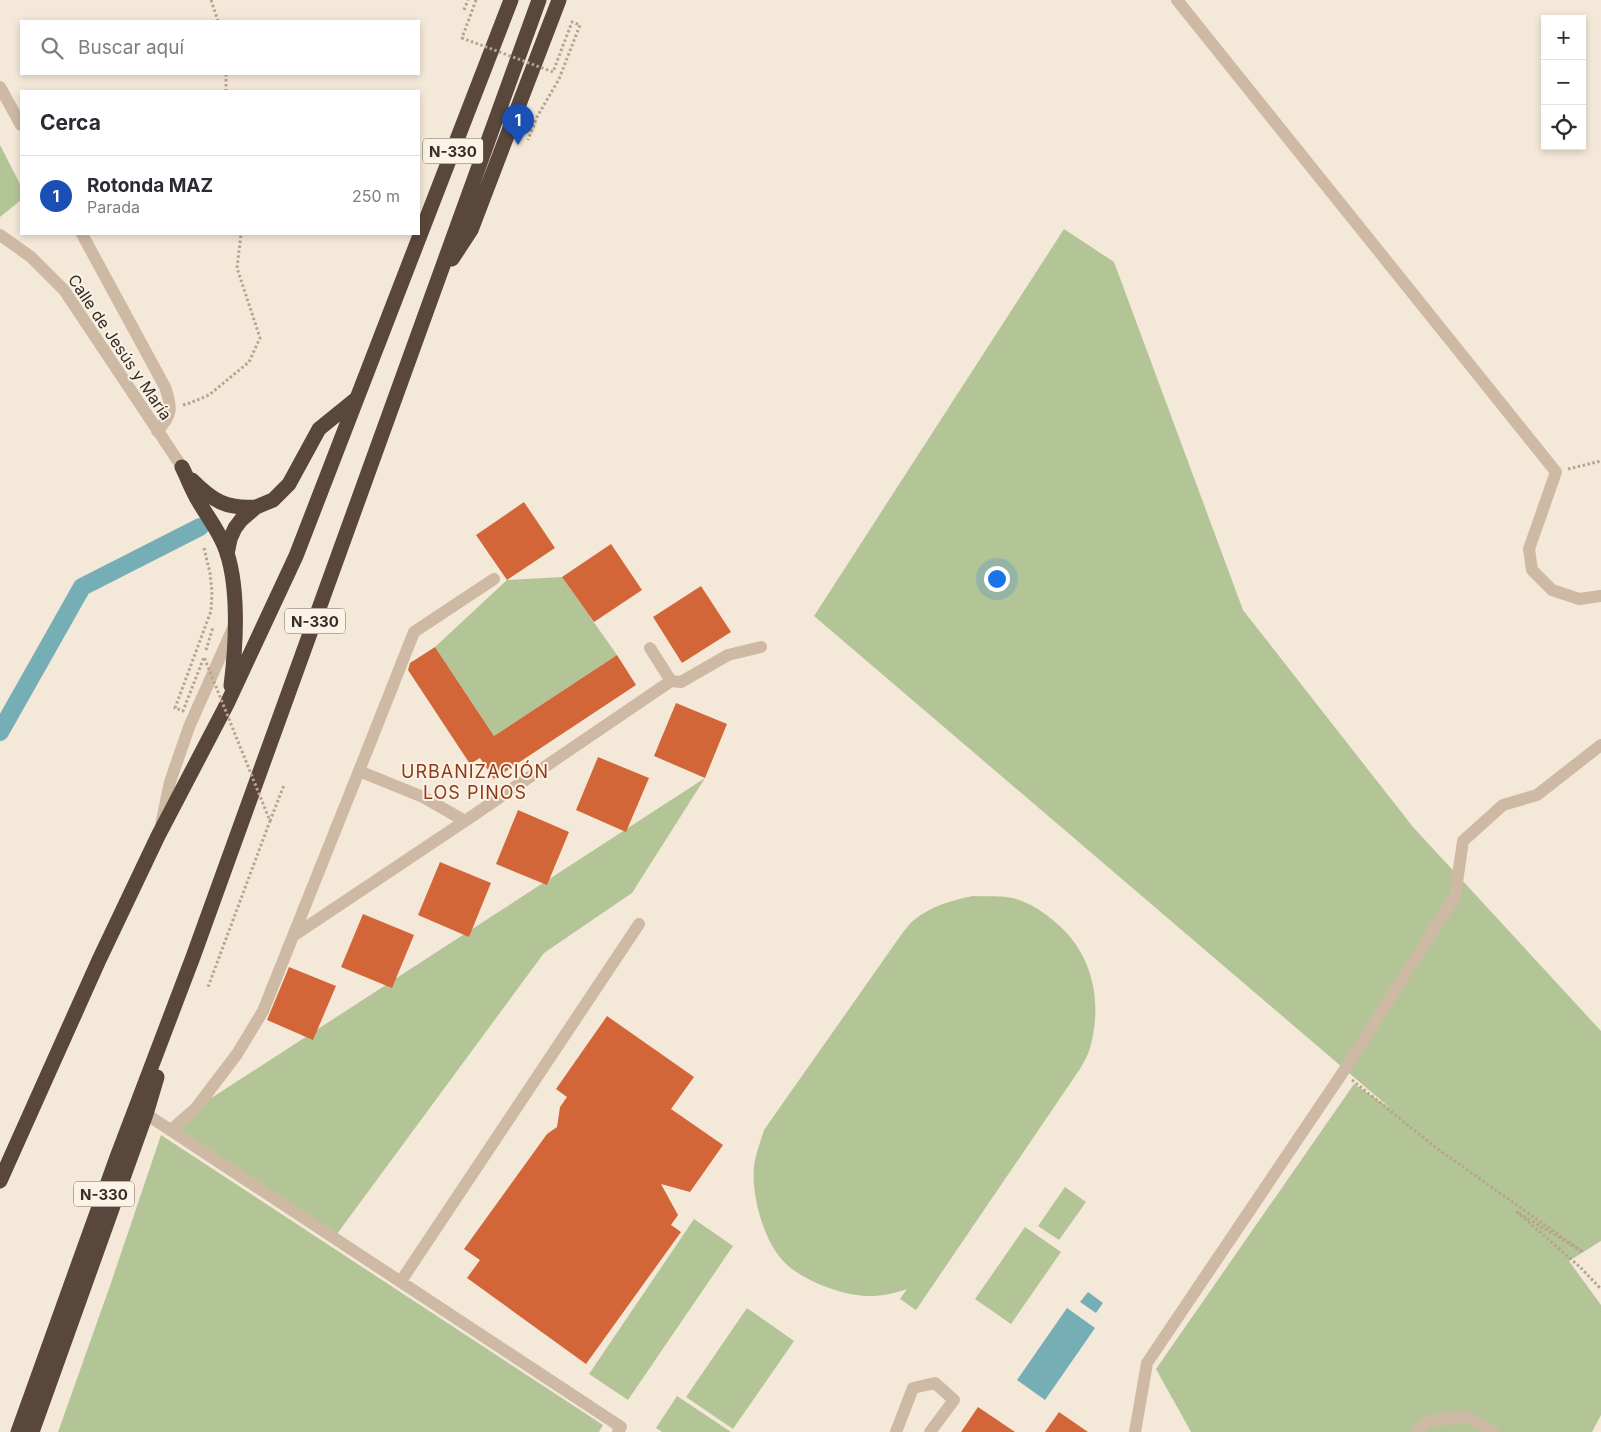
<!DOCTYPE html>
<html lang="es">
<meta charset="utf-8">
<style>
body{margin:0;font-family:Inter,sans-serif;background:#f2f2f3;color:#2b2b33}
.controls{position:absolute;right:15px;top:15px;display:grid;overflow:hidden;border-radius:0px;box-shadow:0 2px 8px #0003}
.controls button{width:45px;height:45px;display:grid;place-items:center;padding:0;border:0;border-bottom:1px solid #e1e1e2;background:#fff;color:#2b2b33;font:25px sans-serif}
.you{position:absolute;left:996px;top:578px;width:18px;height:18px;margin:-12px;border:4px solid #fff;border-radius:50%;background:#1a73e8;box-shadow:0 0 0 8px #1a73e833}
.badge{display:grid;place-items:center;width:32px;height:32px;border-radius:50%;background:#0b8043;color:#fff;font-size:16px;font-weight:700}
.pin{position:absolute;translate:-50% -41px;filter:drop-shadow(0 1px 2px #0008)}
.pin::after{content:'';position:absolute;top:26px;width:18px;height:15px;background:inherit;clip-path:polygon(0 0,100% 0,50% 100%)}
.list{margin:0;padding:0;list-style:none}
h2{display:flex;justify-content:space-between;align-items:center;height:65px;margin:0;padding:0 20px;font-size:21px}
h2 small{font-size:16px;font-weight:400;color:#7c7c81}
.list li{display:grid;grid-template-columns:32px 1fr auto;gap:15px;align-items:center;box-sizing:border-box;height:80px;padding:0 20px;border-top:1px solid #e1e1e2}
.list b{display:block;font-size:19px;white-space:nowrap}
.list p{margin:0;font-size:16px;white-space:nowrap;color:#7c7c81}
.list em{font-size:16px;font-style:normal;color:#7c7c81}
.icon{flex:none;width:28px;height:28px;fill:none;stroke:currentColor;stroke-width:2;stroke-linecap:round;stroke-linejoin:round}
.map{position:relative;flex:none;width:1601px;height:1432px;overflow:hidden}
.search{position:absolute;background:#fff;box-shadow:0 2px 8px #0003;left:20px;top:20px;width:400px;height:55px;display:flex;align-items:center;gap:12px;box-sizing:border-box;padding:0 18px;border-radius:0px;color:#7c7c81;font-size:19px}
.panel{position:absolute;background:#fff;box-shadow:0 2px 8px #0003;left:20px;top:90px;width:400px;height:145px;border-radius:0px}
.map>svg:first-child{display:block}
.green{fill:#b3c597}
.water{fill:#75aeb4}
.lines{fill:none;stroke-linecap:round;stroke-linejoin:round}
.canal{stroke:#75aeb4;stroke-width:18}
.building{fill:#d36638}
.path{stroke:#b9a38e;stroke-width:3;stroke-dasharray:2.5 2.5;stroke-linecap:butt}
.minor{stroke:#cdb9a4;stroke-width:12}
.highway{stroke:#5a473c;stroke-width:15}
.path-bridge{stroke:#b9a38e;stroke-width:3;stroke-dasharray:2.5 2.5;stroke-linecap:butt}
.labels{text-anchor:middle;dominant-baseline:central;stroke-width:4;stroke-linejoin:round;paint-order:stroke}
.shield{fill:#fbf3e6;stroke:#726860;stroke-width:1}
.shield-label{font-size:15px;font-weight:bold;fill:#382d26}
.street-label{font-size:16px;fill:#382d26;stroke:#fbf3e6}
.neighbourhood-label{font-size:18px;letter-spacing:1px;fill:#903a16;stroke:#fbf3e6}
</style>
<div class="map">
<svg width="1601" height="1432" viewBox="0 0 1601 1432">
<rect width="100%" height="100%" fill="#f4e9d9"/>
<path class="green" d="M0 145 21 186V200L0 217Z
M1064 229 1114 262 1243 610 1413 827 1601 1031V1241L1569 1261 1601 1305V1415L1592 1432H1191L1156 1369 1354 1084 1390 1108 814 616Z
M562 577 617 655 494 736 435 647 507 580Z
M705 778 632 893 544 953 334 1238 171 1130 196 1108Z
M973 896C987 897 1003 895 1016 899 1030 903 1044 912 1055 922 1093 953 1103 1002 1090 1048 1088 1055 1084 1062 1080 1069L916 1310 900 1299 907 1289C879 1299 857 1298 829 1288 815 1283 796 1274 785 1263 763 1242 749 1189 755 1160 757 1150 761 1140 764 1130L901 935C905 930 909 924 914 920 931 906 953 900 973 896Z
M161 1135 603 1425 599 1432H58L111 1283Z
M1065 1187 1086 1202 1059 1240 1038 1226Z
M694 1219 733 1246 628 1400 589 1374Z
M1025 1227 1061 1252 1011 1324 975 1299Z
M747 1308 794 1341 733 1429 686 1397Z
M677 1396 731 1432H662L656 1428Z"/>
<path class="water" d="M1088 1292 1103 1303 1096 1313 1080 1302Z
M1067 1308 1095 1328 1045 1400 1017 1380Z"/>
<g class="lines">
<path class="canal" d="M0 732 82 587 200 527"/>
</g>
<path class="building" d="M524 502 555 548 507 580 476 535Z
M611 544 642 590 594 622 562 577Z
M701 586 731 632 682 663 653 617Z
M435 647 494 736 617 655 636 685 494 779 480 758 470 764 408 670 410 663Z
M676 703 727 724 705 778 654 756Z
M598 757 649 778 626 832 576 810Z
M518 810 569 832 547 885 496 864Z
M440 862 491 883 469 937 418 915Z
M363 914 414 935 392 988 341 967Z
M289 967 336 986 313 1040 267 1020Z
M607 1016 694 1077 671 1109 723 1145 690 1192 661 1184 678 1215 671 1225 681 1232 586 1364 467 1278 480 1260 464 1249 547 1134 557 1127 560 1107 567 1097 556 1089Z
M978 1407 1015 1432H961Z
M1059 1412 1088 1432H1045Z"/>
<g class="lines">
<path class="path" d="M211 0 218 21
M464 10 468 0
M226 74V91
M183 405 190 403 209 395 249 362 260 338 237 268 241 234
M1568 469 1601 461
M206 650 213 627
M270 821 284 785
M1352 1080 1435 1147 1583 1252 1517 1212 1580 1267 1601 1289"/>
<path class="minor" d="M1177 0 1556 472 1529 549 1532 570 1552 590 1579 599 1601 596
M0 87 21 125
M82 234 165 387C172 407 173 415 157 431
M0 235 31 257 64 290 182 467
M671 681 681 682 728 655 761 647
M359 771 414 632 494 579
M161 825 170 782 189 727 234 626
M293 936 359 771 423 797 465 821
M146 1114 621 1427 618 1432
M171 1130 196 1108 237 1054 263 1011 293 936 465 821 671 681 650 648
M401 1281 639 924
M896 1432 913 1388 935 1383 954 1400 930 1432
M1135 1432 1147 1363 1343 1072 1455 896 1463 841 1503 805 1537 795 1601 745
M1416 1432 1426 1422 1465 1416 1493 1432"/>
<path class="highway" d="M452 259 471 230 559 0
M182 467C188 479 192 491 199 502 207 516 218 530 224 545 240 583 236 646 231 686
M192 480C213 501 226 509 256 507
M227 554 230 539 235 528 241 520 256 507 273 500 289 484 319 429 356 399
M0 1181 99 960 158 836 227 704 296 556 511 0
M18 1432 117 1157 193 957 539 0
M32 1432 146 1114 157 1077"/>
<path class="path-bridge" d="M476 0 462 38 553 72 572 22 580 25 559 79 537 117 528 140
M204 548 210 573 212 592 211 611 175 708 183 711 204 657 270 821 208 987"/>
</g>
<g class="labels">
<g class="shield">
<rect x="423" y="138.5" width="60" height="25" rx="4"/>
<rect x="285" y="608.5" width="60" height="25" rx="4"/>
<rect x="74" y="1181.5" width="60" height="25" rx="4"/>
</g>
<g class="shield-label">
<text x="453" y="151">N-330</text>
<text x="315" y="621">N-330</text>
<text x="104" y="1194">N-330</text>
</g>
<g class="street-label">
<text transform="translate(120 347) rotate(56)">Calle de Jesús y María</text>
</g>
<g class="neighbourhood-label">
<text x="475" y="771">URBANIZACIÓN<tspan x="475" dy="21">LOS PINOS</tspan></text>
</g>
</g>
</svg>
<div class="controls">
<button>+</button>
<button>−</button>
<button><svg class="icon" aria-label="locate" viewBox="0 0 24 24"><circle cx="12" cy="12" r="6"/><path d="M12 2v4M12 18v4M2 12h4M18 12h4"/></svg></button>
</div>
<div class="you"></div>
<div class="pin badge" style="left:518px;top:145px;background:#1a4fb4">1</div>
<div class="search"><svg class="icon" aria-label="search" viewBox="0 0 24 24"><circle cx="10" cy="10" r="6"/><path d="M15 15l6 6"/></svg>Buscar aquí</div>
<section class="panel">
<h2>Cerca<small></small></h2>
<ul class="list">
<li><span class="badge" style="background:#1a4fb4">1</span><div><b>Rotonda MAZ</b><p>Parada</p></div><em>250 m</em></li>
</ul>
</section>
</div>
